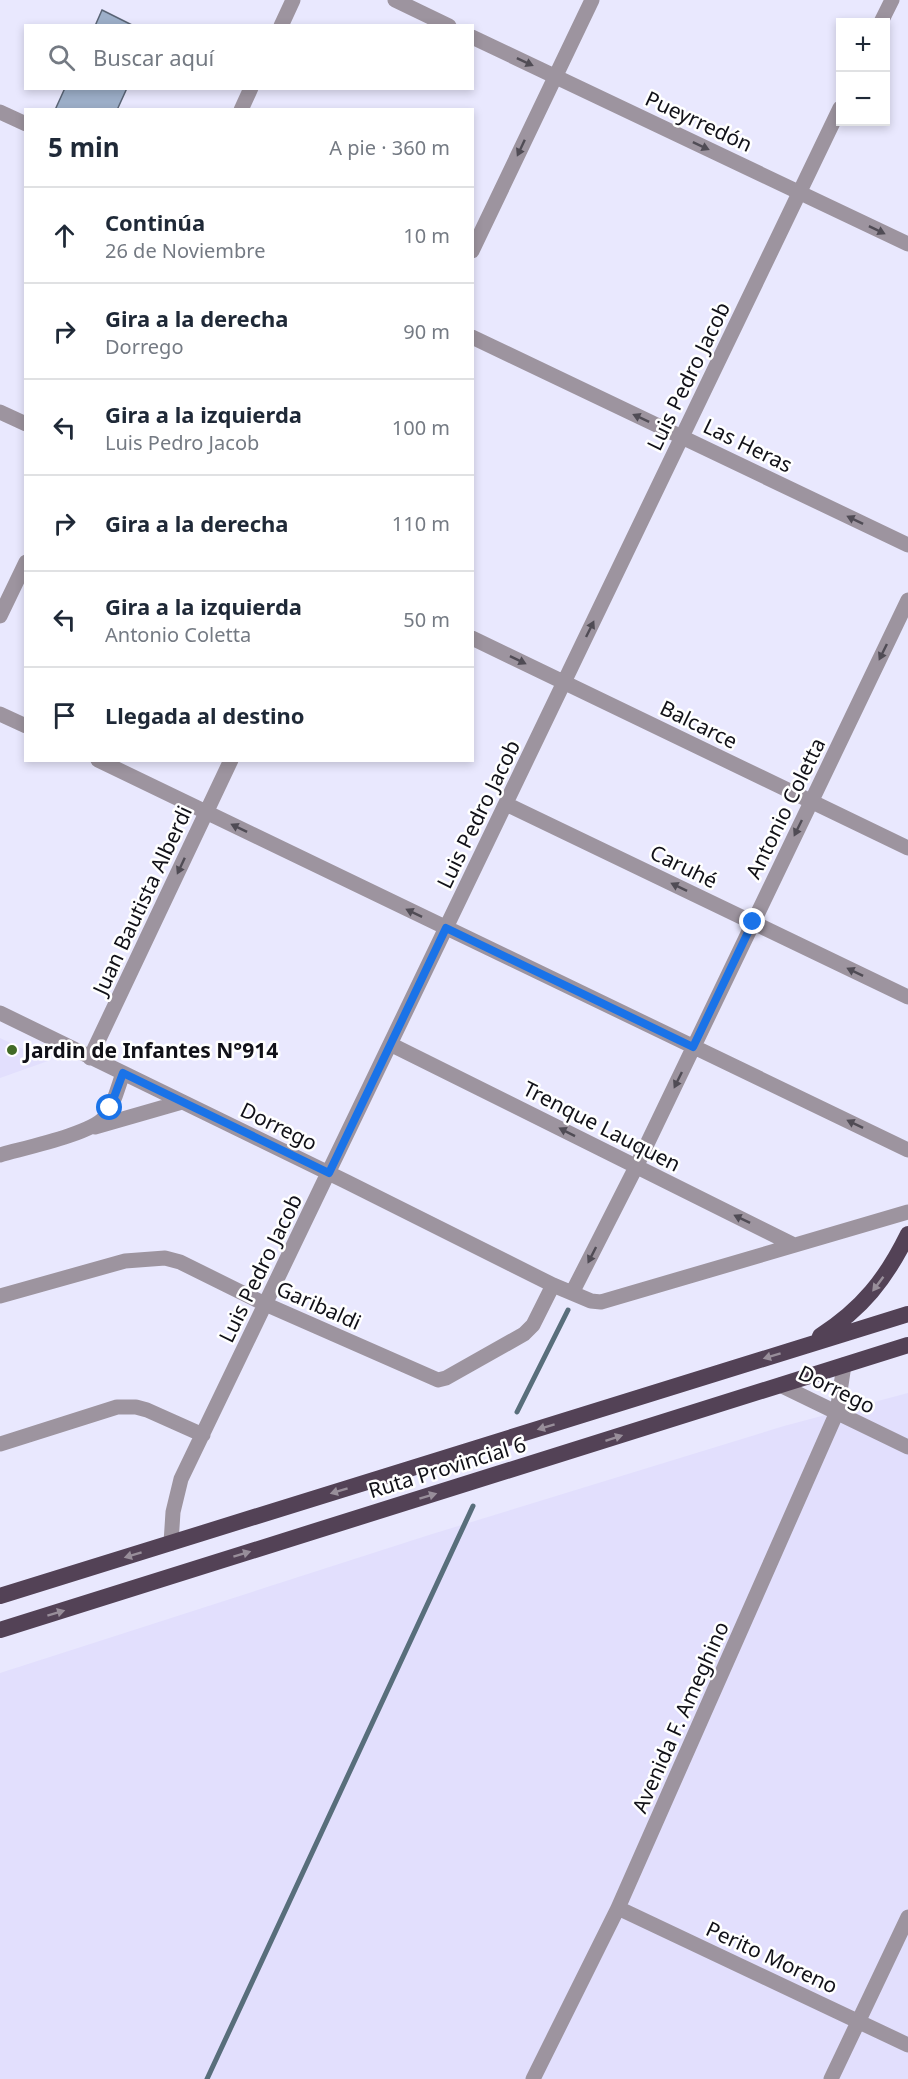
<!DOCTYPE html>
<html lang="es">
<meta charset="utf-8">
<style>
body{margin:0;font-family:"Noto Sans",sans-serif;background:#f2f2f3;color:#1f2937}
.controls{position:absolute;right:18px;top:18px;display:grid;overflow:hidden;border-radius:0px;box-shadow:0 3px 9px #0003}
.controls button{width:54px;height:54px;display:grid;place-items:center;padding:0;border:0;border-bottom:2px solid #e0e1e3;background:#fff;color:#1f2937;font:30px sans-serif}
.stop{position:absolute;width:18px;height:18px;margin:-14px;border:4px solid #1a73e8;border-radius:50%;background:#fff}
.stop.end{background:#1a73e8;border-color:#fff;box-shadow:0 2px 6px #0008}
.list{margin:0;padding:0;list-style:none}
h2{display:flex;justify-content:space-between;align-items:center;height:78px;margin:0;padding:0 24px;font-size:26px}
h2 small{font-size:20px;font-weight:400;color:#747a83}
.list li{display:grid;grid-template-columns:39px 1fr auto;gap:18px;align-items:center;box-sizing:border-box;height:96px;padding:0 24px;border-top:2px solid #e0e1e3}
.list b{display:block;font-size:22px;white-space:nowrap}
.list p{margin:0;font-size:20px;white-space:nowrap;color:#747a83}
.list em{font-size:20px;font-style:normal;color:#747a83}
.icon{flex:none;width:33px;height:33px;fill:none;stroke:currentColor;stroke-width:2;stroke-linecap:round;stroke-linejoin:round}
.map{position:relative;flex:none;width:908px;height:2079px;overflow:hidden}
.search{position:absolute;background:#fff;box-shadow:0 3px 9px #0003;left:24px;top:24px;width:450px;height:66px;display:flex;align-items:center;gap:15px;box-sizing:border-box;padding:0 21px;border-radius:0px;color:#747a83;font-size:22px}
.panel{position:absolute;background:#fff;box-shadow:0 3px 9px #0003;left:24px;top:108px;width:450px;height:654px;border-radius:0px}
.map>svg:first-child{display:block}
.built{fill:#e2dffd}
.lines{fill:none;stroke-linecap:round;stroke-linejoin:round}
.stream{stroke:#586e7b;stroke-width:5}
.building{fill:#9dafc9;stroke:#5a6576;stroke-width:1.5}
.minor{stroke:#9d949f;stroke-width:15}
.trunk{stroke:#534256;stroke-width:16}
.oneway{fill:#504c55}
.oneway2{fill:#988e9a}
.route{stroke:#1a73e8;stroke-width:8}
.poi-dot{fill:#416a26;stroke:#fff;stroke-width:2}
.labels{text-anchor:middle;dominant-baseline:central;stroke-width:5;stroke-linejoin:round;paint-order:stroke}
.street-label{font-size:21px;fill:#111118;stroke:#fff}
.poi-label{font-size:21px;font-weight:bold;fill:#111118;stroke:#fff;text-anchor:start}
</style>
<div class="map">
<svg width="908" height="2079" viewBox="0 0 908 2079">
<rect width="100%" height="100%" fill="#e9e8fe"/>
<path class="built" d="M0 1038 48 1061 0 1078Z
M908 1393V2079H0V1673L429 1535 784 1426Z"/>
<g class="lines">
<path class="stream" d="M517 1412 568 1310
M207 2079 473 1506"/>
</g>
<path class="building" d="M102 10 134 26H95Z
M65 88H127L117 110H55Z"/>
<g class="lines">
<path class="minor" d="M395 0 449 26
M881 22 892 0
M281 26 293 0
M472 37 908 244
M241 110 251 88
M0 112 26 124
M472 251 592 0
M472 337 908 545
M0 412 26 424
M0 616 26 562
M472 638 908 848
M0 714 26 726
M98 760 908 1150
M506 804 908 997
M0 1013 347 1182 553 1285 591 1301 601 1302 908 1212
M390 1044 794 1245
M90 1058 231 760
M95 1127 182 1102
M0 1155C24 1148 91 1134 105 1117 114 1105 118 1087 123 1073
M572 1293 636 1167 908 600
M0 1296 125 1261 165 1258 180 1262 265 1304 438 1380 446 1378 524 1334 533 1325 553 1285
M780 1385 908 1447
M0 1444 117 1407H136L147 1410 203 1435
M171 1543 173 1512 181 1479 840 108
M618 1908 908 2045
M533 2079 618 1908 837 1412 844 1365
M831 2079 908 1917"/>
<path class="trunk" d="M820 1336C862 1309 886 1279 908 1234
M0 1596 908 1314
M0 1630 908 1345"/>
</g>
<defs><path id="oneway-solid" d="M-6-.8H1V-3.2L6.5 0L1 3.2V.8H-6Z" transform="scale(1.5)"/></defs>
<g class="oneway">
<use href="#oneway-solid" transform="translate(525 62) rotate(25)"/>
<use href="#oneway-solid" transform="translate(701 146) rotate(25)"/>
<use href="#oneway-solid" transform="translate(521 148) rotate(115)"/>
<use href="#oneway-solid" transform="translate(877 230) rotate(26)"/>
<use href="#oneway-solid" transform="translate(641 418) rotate(-155)"/>
<use href="#oneway-solid" transform="translate(855 520) rotate(-154)"/>
<use href="#oneway-solid" transform="translate(590 629) rotate(-64)"/>
<use href="#oneway-solid" transform="translate(883 652) rotate(116)"/>
<use href="#oneway-solid" transform="translate(518 660) rotate(26)"/>
<use href="#oneway-solid" transform="translate(239 828) rotate(-154)"/>
<use href="#oneway-solid" transform="translate(798 828) rotate(116)"/>
<use href="#oneway-solid" transform="translate(181 866) rotate(115)"/>
<use href="#oneway-solid" transform="translate(679 887) rotate(-154)"/>
<use href="#oneway-solid" transform="translate(414 913) rotate(-154)"/>
<use href="#oneway-solid" transform="translate(855 972) rotate(-154)"/>
<use href="#oneway-solid" transform="translate(678 1080) rotate(116)"/>
<use href="#oneway-solid" transform="translate(855 1124) rotate(-154)"/>
<use href="#oneway-solid" transform="translate(567 1132) rotate(-153)"/>
<use href="#oneway-solid" transform="translate(742 1219) rotate(-154)"/>
<use href="#oneway-solid" transform="translate(592 1255) rotate(117)"/>
</g>
<g class="oneway2">
<use href="#oneway-solid" transform="translate(878 1284) rotate(127)"/>
<use href="#oneway-solid" transform="translate(772 1356) rotate(163)"/>
<use href="#oneway-solid" transform="translate(546 1427) rotate(163)"/>
<use href="#oneway-solid" transform="translate(614 1438) rotate(-18)"/>
<use href="#oneway-solid" transform="translate(339 1491) rotate(163)"/>
<use href="#oneway-solid" transform="translate(428 1496) rotate(-17)"/>
<use href="#oneway-solid" transform="translate(242 1554) rotate(-17)"/>
<use href="#oneway-solid" transform="translate(133 1555) rotate(163)"/>
<use href="#oneway-solid" transform="translate(56 1613) rotate(-17)"/>
</g>
<g class="lines">
<path class="route" d="M110 1108 123 1073 329 1173 446 928 693 1047 753 922"/>
</g>
<circle class="poi-dot" cx="12" cy="1050" r="6"/>
<g class="labels">
<g class="street-label">
<text transform="translate(699 121) rotate(25)">Pueyrredón</text>
<text transform="translate(688 376) rotate(-64)">Luis Pedro Jacob</text>
<text transform="translate(748 445) rotate(26)">Las Heras</text>
<text transform="translate(699 724) rotate(26)">Balcarce</text>
<text transform="translate(785 808) rotate(-64)">Antonio Coletta</text>
<text transform="translate(478 814) rotate(-64)">Luis Pedro Jacob</text>
<text transform="translate(684 866) rotate(26)">Caruhé</text>
<text transform="translate(142 900) rotate(-65)">Juan Bautista Alberdi</text>
<text transform="translate(279 1126) rotate(26)">Dorrego</text>
<text transform="translate(602 1126) rotate(27)">Trenque Lauquen</text>
<text transform="translate(260 1268) rotate(-64)">Luis Pedro Jacob</text>
<text transform="translate(319 1305) rotate(24)">Garibaldi</text>
<text transform="translate(837 1389) rotate(26)">Dorrego</text>
<text transform="translate(447 1467) rotate(-17)">Ruta Provincial 6</text>
<text transform="translate(680 1717) rotate(-66)">Avenida F. Ameghino</text>
<text transform="translate(772 1957) rotate(25)">Perito Moreno</text>
</g>
<g class="poi-label">
<text x="24" y="1050">Jardin de Infantes N°914</text>
</g>
</g>
</svg>
<div class="controls">
<button>+</button>
<button>−</button>
</div>
<div class="stop" style="left:110px;top:1108px"></div>
<div class="stop end" style="left:753px;top:922px"></div>
<div class="search"><svg class="icon" aria-label="search" viewBox="0 0 24 24"><circle cx="10" cy="10" r="6"/><path d="M15 15l6 6"/></svg>Buscar aquí</div>
<section class="panel">
<h2>5 min<small>A pie · 360 m</small></h2>
<ul class="list">
<li><svg class="icon" aria-label="ahead" viewBox="0 0 24 24"><path d="M12 20V5M6 11l6-6 6 6"/></svg><div><b>Continúa</b><p>26 de Noviembre</p></div><em>10 m</em></li>
<li><svg class="icon" aria-label="right" viewBox="0 0 24 24"><path d="M7 20v-9h11M14 6l5 5-5 5"/></svg><div><b>Gira a la derecha</b><p>Dorrego</p></div><em>90 m</em></li>
<li><svg class="icon" aria-label="left" viewBox="0 0 24 24"><path d="M17 20v-9H6M10 6l-5 5 5 5"/></svg><div><b>Gira a la izquierda</b><p>Luis Pedro Jacob</p></div><em>100 m</em></li>
<li><svg class="icon" aria-label="right" viewBox="0 0 24 24"><path d="M7 20v-9h11M14 6l5 5-5 5"/></svg><div><b>Gira a la derecha</b></div><em>110 m</em></li>
<li><svg class="icon" aria-label="left" viewBox="0 0 24 24"><path d="M17 20v-9H6M10 6l-5 5 5 5"/></svg><div><b>Gira a la izquierda</b><p>Antonio Coletta</p></div><em>50 m</em></li>
<li><svg class="icon" aria-label="arrive" viewBox="0 0 24 24"><path d="M6 21V4h12l-3 4 3 4H6"/></svg><div><b>Llegada al destino</b></div></li>
</ul>
</section>
</div>
